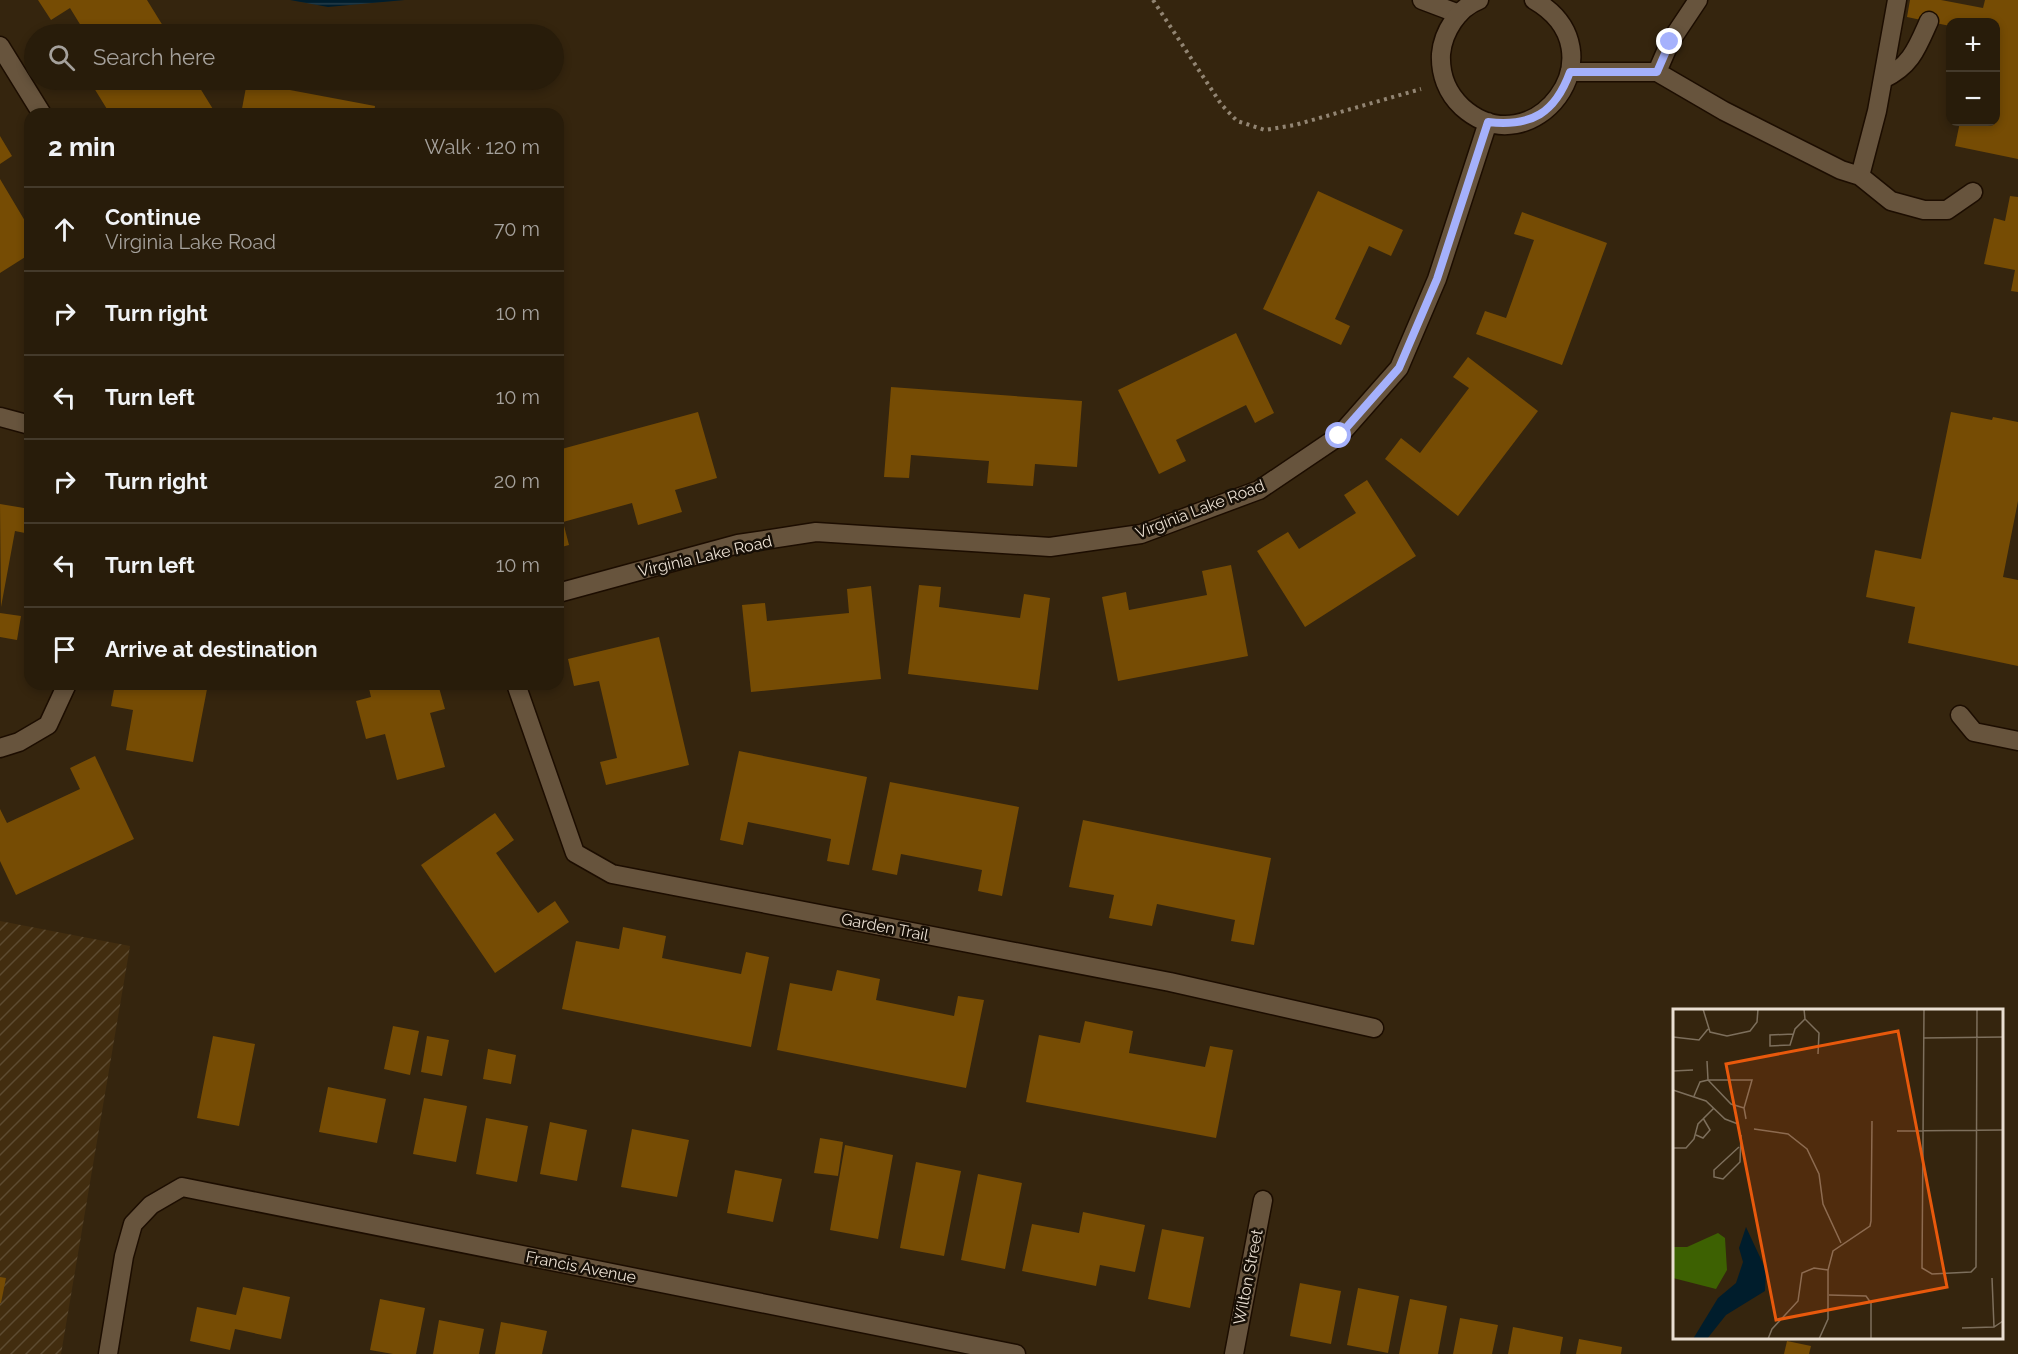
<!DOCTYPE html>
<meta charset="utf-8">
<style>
body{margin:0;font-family:Raleway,sans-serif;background:#342918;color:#f1f3f6}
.controls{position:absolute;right:18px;top:18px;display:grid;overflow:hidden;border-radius:12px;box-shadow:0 3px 9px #0003}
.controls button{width:54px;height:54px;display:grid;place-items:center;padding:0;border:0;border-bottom:2px solid #443a2b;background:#281c0a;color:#f1f3f6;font:30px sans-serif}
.stop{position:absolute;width:18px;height:18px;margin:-14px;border:4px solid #a5b1fc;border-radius:50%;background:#fff}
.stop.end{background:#a5b1fc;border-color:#fff;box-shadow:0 2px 6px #0008}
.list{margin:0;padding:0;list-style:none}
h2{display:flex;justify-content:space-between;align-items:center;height:78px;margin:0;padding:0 24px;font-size:26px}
h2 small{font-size:20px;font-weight:400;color:#a5a19c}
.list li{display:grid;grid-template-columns:39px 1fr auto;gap:18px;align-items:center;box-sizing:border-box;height:84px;padding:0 24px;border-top:2px solid #443a2b}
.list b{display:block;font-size:22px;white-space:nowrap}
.list p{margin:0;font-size:20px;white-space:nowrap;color:#a5a19c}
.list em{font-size:20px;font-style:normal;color:#a5a19c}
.icon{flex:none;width:33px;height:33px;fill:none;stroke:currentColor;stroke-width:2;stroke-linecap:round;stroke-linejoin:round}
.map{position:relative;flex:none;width:2018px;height:1354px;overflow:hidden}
.search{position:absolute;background:#281c0a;box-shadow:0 3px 9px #0003;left:24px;top:24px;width:540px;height:66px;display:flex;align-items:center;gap:15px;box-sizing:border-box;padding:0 21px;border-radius:33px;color:#a5a19c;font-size:22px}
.panel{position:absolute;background:#281c0a;box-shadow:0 3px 9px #0003;left:24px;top:108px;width:540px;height:582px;border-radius:18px}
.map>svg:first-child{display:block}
.industrial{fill:url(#industrial-furrows)}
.water{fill:url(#water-rules)}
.building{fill:#764c04}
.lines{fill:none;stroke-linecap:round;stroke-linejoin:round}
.lane-casing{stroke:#1c0d00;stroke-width:21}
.street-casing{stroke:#1c0d00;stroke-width:21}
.path{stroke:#928573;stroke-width:4;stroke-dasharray:3 4.5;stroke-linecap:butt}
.lane{stroke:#67543d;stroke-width:18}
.street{stroke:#67543d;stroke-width:18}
.route{stroke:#a5b1fc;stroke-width:8}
.labels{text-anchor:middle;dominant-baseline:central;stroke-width:5;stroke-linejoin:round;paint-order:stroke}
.street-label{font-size:16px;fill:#eadfd2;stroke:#170f06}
.inset-road{fill:none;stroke:#7d6f5c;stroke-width:1.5}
.view{fill:#e8590c;fill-opacity:0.15;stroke:#e8590c;stroke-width:3}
.inset-edge{fill:none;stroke:#eadfd2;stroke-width:3}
</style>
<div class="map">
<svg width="2018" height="1354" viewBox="0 0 2018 1354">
<defs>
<pattern id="industrial-furrows" width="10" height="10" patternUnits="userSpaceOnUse" patternTransform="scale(1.5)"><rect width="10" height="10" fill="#422d0f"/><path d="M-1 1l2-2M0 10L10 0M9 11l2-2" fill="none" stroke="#5d4b31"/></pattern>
<pattern id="water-rules" width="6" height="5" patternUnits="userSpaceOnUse" patternTransform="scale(1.5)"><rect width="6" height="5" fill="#001d2c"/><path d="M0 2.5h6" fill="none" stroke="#253d4a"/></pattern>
</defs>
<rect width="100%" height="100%" fill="#35250e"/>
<path class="industrial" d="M0 921 130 946 61 1354H0Z"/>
<path class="water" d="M290 0H405L328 7Z"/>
<path class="building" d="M38 0H147L168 34H86L70 8 51 20Z
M1910 0H1941L1983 8 1985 0H2018V159L1955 146 1960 122H1996V22H1950V26L1907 17Z
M107 80H195L216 114H139L138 112 110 114 94 88Z
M247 82 375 106 374 114H241Z
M0 136 12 156 0 164Z
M0 179 28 226 30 225V254L0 273Z
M1318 191 1403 230 1391 256 1369 246 1335 319 1350 326 1341 345 1263 309Z
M2010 196 2018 197V292L2011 291 2015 270 1984 264 1994 218 2005 221Z
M1522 212 1607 243 1562 365 1476 334 1485 311 1506 318 1534 240 1514 234Z
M1236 333 1274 413 1255 423 1246 405 1176 440 1186 461 1159 474 1118 390Z
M1468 357 1538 411 1458 516 1385 459 1401 438 1420 453 1469 388 1453 377Z
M891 387 1082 401 1077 467 1035 464 1033 486 987 483 989 461 911 455 909 478 884 477Z
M698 412 717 478 675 490 682 512 638 525 632 503 563 522 569 545 558 548V450Z
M1951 412 1992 420 1993 417 2018 422V501L2003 577 2018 580V666L1908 643 1915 607 1866 597 1875 550 1921 559Z
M1367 480 1416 556 1305 627 1257 551 1288 532 1299 549 1356 513 1344 495Z
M0 504 30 509V534L15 531 1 607Z
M1231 565 1248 656 1118 681 1102 597 1126 592 1129 610 1207 595 1202 571Z
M919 585 941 587 939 607 1020 618 1024 594 1050 598 1038 690 908 674Z
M871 586 881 679 751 692 742 605 765 603 767 621 849 613 847 589Z
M0 613 21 616 17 640 0 637Z
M659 637 689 765 606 785 600 762 617 758 599 681 574 686 568 659Z
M115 684H208L193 762 126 750 133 710 111 706Z
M368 684H438L445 709 430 713 445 767 397 780 385 734 366 739 356 701 371 697Z
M739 751 867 777 849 865 827 861 831 839 748 822 743 845 720 840Z
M95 756 134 839 16 895 0 861V809L7 823 80 789 70 768Z
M890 782 1019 807 1002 896 978 891 982 870 901 854 897 875 872 870Z
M495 813 514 840 496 853 538 913 555 901 569 922 495 973 421 865Z
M1083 820 1271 858 1254 945 1231 941 1235 920 1157 904 1152 926 1109 918 1114 895 1069 887Z
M623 927 666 936 662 958 741 974 746 952 769 957 751 1047 562 1009 576 941 619 949Z
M837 970 880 979 876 1000 954 1016 958 996 984 1000 966 1088 777 1050 790 983 832 991Z
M1085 1021 1133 1031 1129 1053 1205 1067 1210 1046 1233 1050 1216 1138 1026 1102 1039 1035 1080 1043Z
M393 1026 419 1031 410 1075 384 1069Z
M213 1036 255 1044 239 1126 197 1118Z
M427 1036 449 1040 442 1076 421 1072Z
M488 1049 516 1055 511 1084 483 1079Z
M328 1087 386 1099 377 1143 319 1132Z
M424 1098 467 1106 456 1162 413 1154Z
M486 1118 528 1126 517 1182 476 1174Z
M550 1122 587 1130 577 1181 540 1174Z
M632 1129 689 1140 677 1197 621 1187Z
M820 1138 843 1142 838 1176 814 1173Z
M845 1145 893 1155 878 1239 830 1230Z
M916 1162 961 1171 944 1256 900 1248Z
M735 1170 782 1179 773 1222 727 1213Z
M978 1174 1022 1183 1005 1269 961 1260Z
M1083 1212 1145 1225 1135 1272 1100 1265 1096 1286 1022 1271 1032 1224 1079 1233Z
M1162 1229 1204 1237 1190 1308 1148 1299Z
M0 1277 6 1278 1 1303H0Z
M1300 1283 1341 1291 1331 1344 1290 1336Z
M243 1287 290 1297 281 1339 235 1329 230 1350 190 1341 197 1307 236 1315Z
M1358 1288 1399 1296 1388 1353 1347 1345Z
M380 1299 425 1308 416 1354H393L370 1350Z
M1410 1299 1447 1306 1438 1354H1399Z
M1460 1318 1498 1325 1492 1354H1453Z
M439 1320 484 1329 479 1354H433Z
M501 1322 547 1331 542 1354H495Z
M1513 1327 1563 1337 1560 1354H1508Z
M1579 1339 1622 1347 1621 1354H1576Z
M1787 1341 1811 1346 1809 1354H1784Z"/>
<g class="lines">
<g class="lane-casing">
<path id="lane" d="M1422 0 1459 14
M1570 72H1657L1724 111 1841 170 1860 176 1877 111 1897 0
M1657 72 1670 42 1698 0
M1883 79C1911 66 1917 48 1929 21
M1860 176 1891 201 1924 210H1947L1973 192
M1960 715 1974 732 2018 741"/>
</g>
<g class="street-casing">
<path id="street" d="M1479 0C1458 8 1443 32 1441 54 1440 74 1447 93 1462 107 1532 170 1624 52 1534 0
M0 46 42 114
M0 417 30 425
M558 593 738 544 816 532 1050 547 1141 534 1259 490 1339 436 1399 368 1437 279 1488 122
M516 684 575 853 612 874 1170 982 1374 1028
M0 748 19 742 48 725 67 684
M108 1354 124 1256 133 1224 151 1205 182 1187 1016 1354
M1234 1354 1263 1200"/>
</g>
<path class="path" d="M1153 0 1221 104 1237 121 1265 130 1295 125 1421 89"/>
<use href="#lane" class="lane"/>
<use href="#street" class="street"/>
</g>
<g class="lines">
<path class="route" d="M1339 436 1399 368 1437 279 1488 122C1532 127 1555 113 1570 72H1657L1670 42"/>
</g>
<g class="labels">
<g class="street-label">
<text transform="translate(1200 509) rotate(-21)">Virginia Lake Road</text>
<text transform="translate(705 556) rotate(-13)">Virginia Lake Road</text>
<text transform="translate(885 927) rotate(11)">Garden Trail</text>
<text transform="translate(581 1267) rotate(11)">Francis Avenue</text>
<text transform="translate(1248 1277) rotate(-79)">Wilton Street</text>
</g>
</g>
<g transform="translate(1673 1009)">
<rect width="330" height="330" fill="#35250e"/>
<path d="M45 224 52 229 54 261 43 280 0 269V238H14Z" fill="#3d6102"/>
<path d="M73 218 93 261 92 282 53 306 34 330H20L45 289 63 274 70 253 66 239Z" fill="#001d2c"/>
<path class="inset-road" d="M30 0 37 23 54 27 77 22 84 13 85 0M131 0 132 10 146 24 145 45M251 0 249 259 259 265 298 263 303 258 304 0M120 25 97 26V37L117 36 122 20 132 10M0 28 26 31 35 20M250 29 330 28M34 52 35 71 58 95 71 99M0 62 20 61M0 81 33 92 52 110 65 115M21 87 27 73 35 71H79L71 99 73 110M81 120 115 125 134 140 146 165 150 195 168 234M224 122 330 121M23 126 30 129 37 121 30 109M66 138 41 161V168L50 170 67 153 68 126M0 139H13L21 130 25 115 41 99M319 269 321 318M156 286 193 287 198 294V330M289 319 321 318 330 312M95 330 99 320 125 292 129 264 141 259 155 261M146 330 155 310V261L160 242 197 217 198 212 199 112"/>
<path class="view" d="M225 22 274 278 103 311 53 55Z"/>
<rect width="330" height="330" class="inset-edge"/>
</g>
</svg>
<div class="controls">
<button>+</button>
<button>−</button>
</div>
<div class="stop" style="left:1339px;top:436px"></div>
<div class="stop end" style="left:1670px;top:42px"></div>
<div class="search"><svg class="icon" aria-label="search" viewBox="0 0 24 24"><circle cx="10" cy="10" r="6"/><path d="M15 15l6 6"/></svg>Search here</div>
<section class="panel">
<h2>2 min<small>Walk · 120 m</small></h2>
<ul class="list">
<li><svg class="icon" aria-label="ahead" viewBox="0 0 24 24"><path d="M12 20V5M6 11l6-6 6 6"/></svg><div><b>Continue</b><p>Virginia Lake Road</p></div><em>70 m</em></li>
<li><svg class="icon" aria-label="right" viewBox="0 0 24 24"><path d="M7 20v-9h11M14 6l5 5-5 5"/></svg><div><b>Turn right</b></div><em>10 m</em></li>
<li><svg class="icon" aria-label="left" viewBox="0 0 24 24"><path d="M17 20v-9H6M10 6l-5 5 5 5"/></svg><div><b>Turn left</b></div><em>10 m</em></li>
<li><svg class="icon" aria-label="right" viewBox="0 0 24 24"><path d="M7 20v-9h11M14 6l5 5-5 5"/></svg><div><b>Turn right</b></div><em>20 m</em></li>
<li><svg class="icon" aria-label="left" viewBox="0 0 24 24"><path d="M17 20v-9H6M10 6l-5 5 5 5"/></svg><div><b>Turn left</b></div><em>10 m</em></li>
<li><svg class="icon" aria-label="arrive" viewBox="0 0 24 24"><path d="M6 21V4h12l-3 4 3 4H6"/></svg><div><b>Arrive at destination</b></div></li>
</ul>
</section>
</div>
